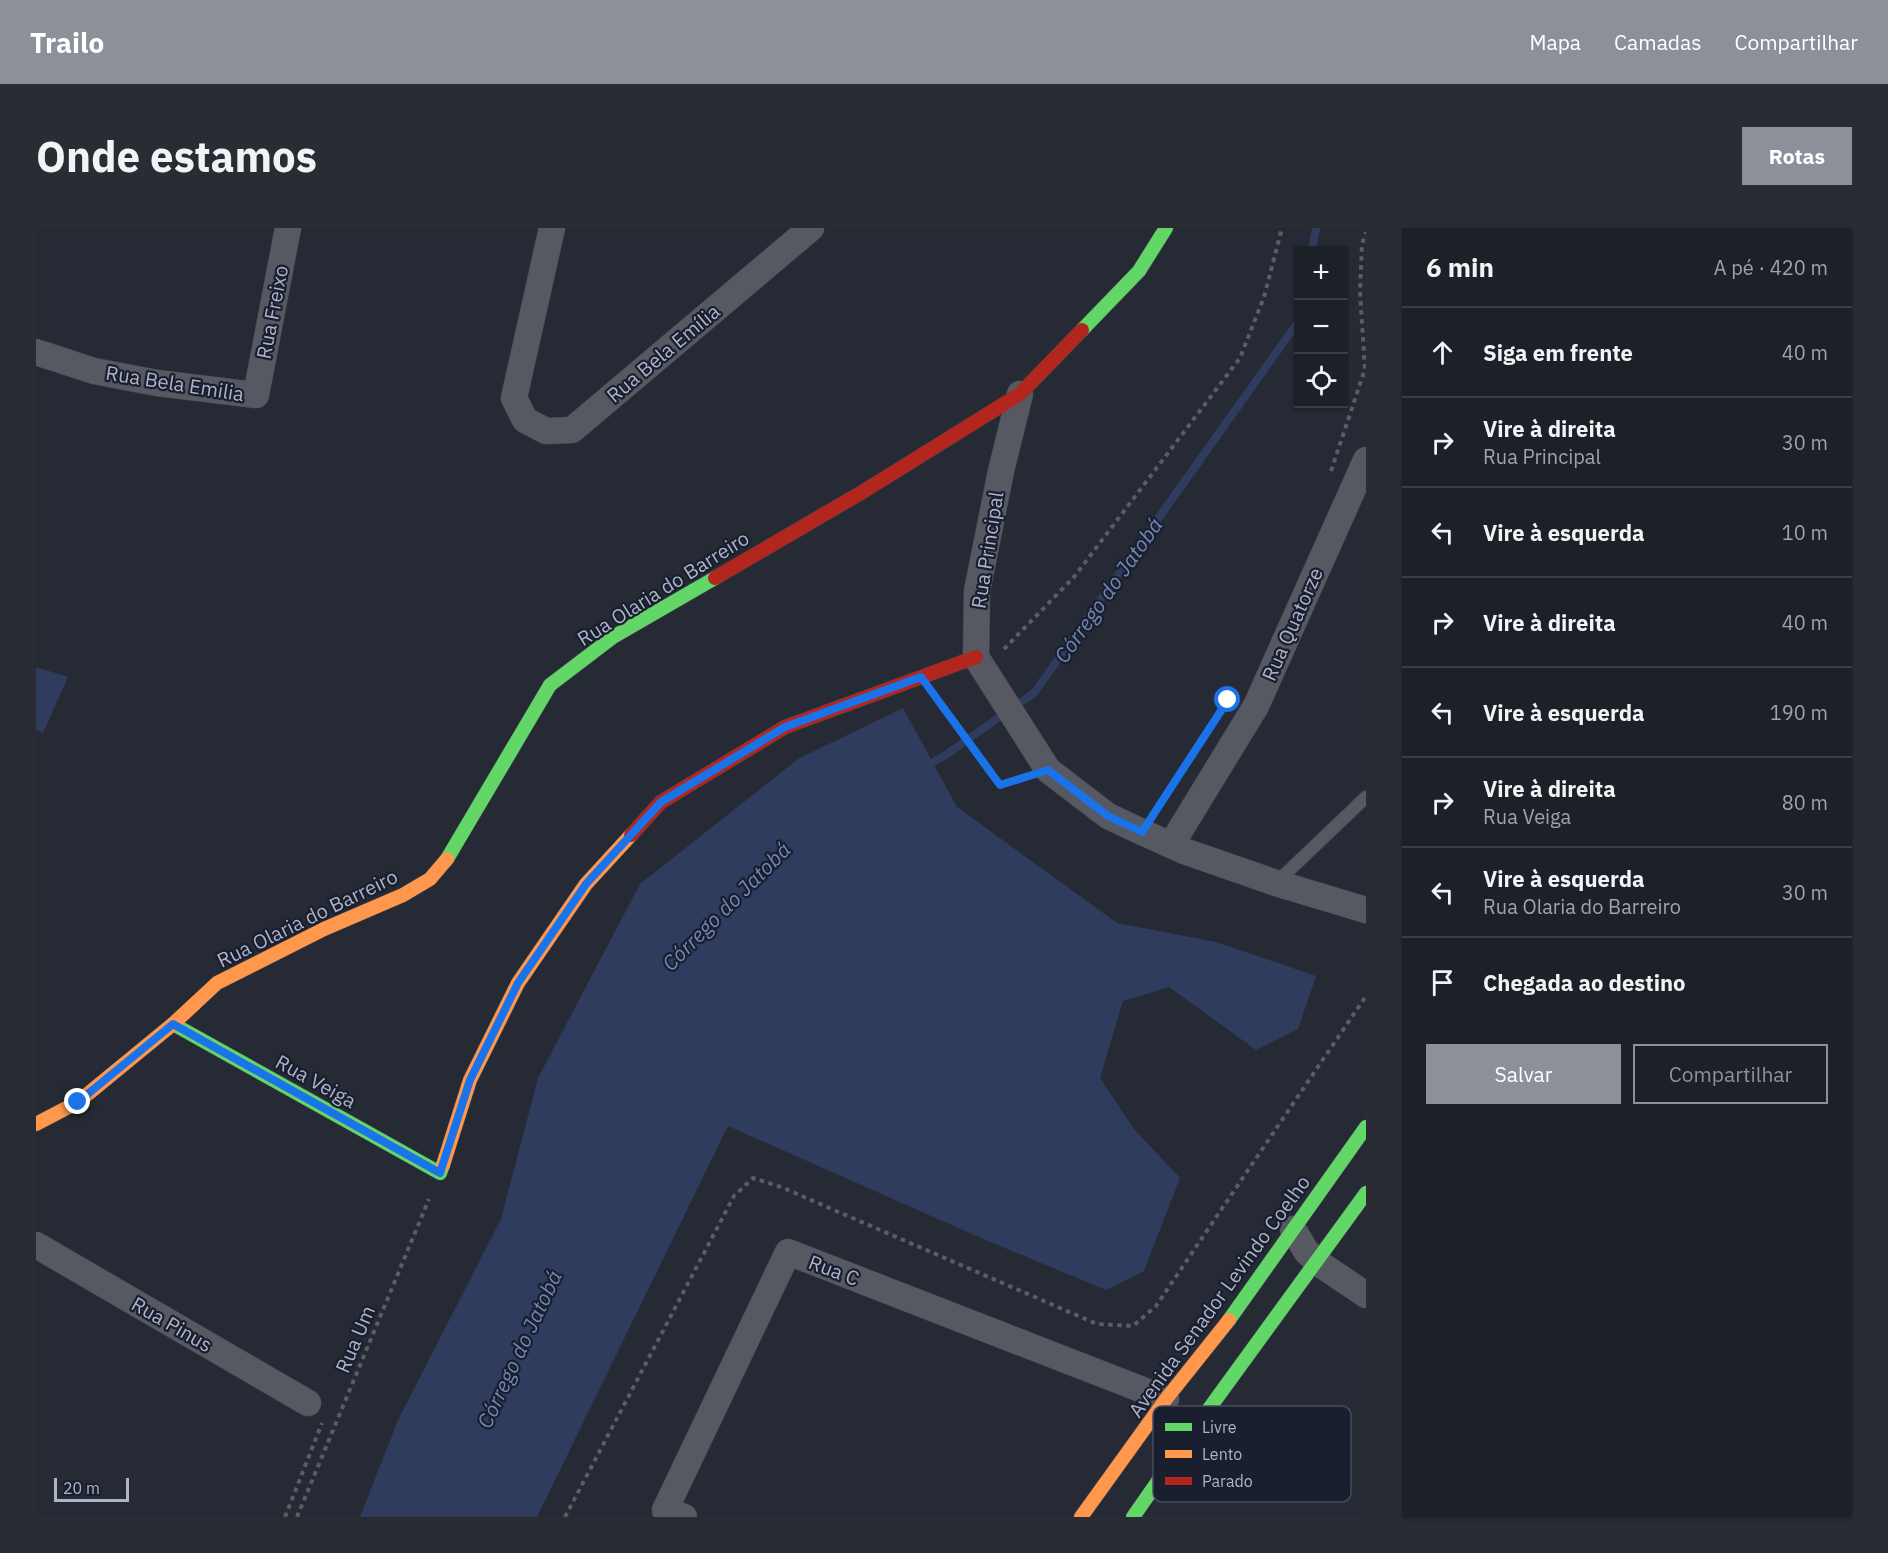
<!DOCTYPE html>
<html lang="pt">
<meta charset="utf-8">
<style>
body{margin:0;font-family:"IBM Plex Sans",sans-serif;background:#292d33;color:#f1f3f6}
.controls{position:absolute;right:18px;top:18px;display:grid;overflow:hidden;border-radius:0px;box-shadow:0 2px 4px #0004}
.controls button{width:54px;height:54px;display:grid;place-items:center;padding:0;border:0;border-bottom:2px solid #3a3e44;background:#1c2027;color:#f1f3f6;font:30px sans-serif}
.scale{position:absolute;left:18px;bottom:15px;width:75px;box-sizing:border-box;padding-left:6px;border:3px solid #aeb4c7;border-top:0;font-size:16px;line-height:21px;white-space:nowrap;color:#aeb4c7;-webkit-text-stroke:4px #191f2f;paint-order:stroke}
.stop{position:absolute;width:18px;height:18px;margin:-14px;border:4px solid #1a73e8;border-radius:50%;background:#fff}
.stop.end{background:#1a73e8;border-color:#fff;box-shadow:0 2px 6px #0008}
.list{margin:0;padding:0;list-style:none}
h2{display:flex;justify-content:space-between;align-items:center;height:78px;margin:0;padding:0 24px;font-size:26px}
h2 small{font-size:20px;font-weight:400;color:#a0a3a7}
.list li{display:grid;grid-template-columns:39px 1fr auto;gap:18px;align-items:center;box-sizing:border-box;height:90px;padding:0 24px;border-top:2px solid #3a3e44}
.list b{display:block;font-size:22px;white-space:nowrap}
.list p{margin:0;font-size:20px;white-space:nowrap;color:#a0a3a7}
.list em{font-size:20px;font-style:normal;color:#a0a3a7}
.actions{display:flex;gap:12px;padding:18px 24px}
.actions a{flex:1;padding:14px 0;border:2px solid #8c9099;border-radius:0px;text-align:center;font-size:21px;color:#8c9099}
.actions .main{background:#8c9099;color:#fff}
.icon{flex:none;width:33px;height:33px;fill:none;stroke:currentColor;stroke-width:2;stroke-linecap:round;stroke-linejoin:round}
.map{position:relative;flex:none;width:1330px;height:1289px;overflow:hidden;border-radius:0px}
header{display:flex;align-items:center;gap:36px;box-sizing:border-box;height:84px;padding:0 30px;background:#8c9099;color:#fff}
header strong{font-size:28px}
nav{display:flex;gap:33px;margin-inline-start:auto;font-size:21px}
.intro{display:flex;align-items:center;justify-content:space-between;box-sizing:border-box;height:144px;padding:0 36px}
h1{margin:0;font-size:42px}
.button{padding:15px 27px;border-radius:0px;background:#8c9099;color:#fff;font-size:21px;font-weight:700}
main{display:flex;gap:36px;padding:0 36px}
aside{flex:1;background:#1c2027;border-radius:0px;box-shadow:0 2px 4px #0004}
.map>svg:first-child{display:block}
.water{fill:#2f3c5d}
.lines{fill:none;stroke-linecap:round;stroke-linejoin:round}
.stream{stroke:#2f3c5d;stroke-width:8}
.lane-casing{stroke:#42454d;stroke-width:14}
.street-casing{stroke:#42454d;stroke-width:27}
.fast-casing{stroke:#42454d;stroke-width:15}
.slow-casing{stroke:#42454d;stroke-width:15}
.jam-casing{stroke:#42454d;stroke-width:15}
.path{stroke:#585d66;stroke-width:4;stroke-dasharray:4.5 4.5;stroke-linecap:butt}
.lane{stroke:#565862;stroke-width:12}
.street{stroke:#565862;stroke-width:26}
.fast{stroke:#63d668;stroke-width:14}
.slow{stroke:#ff974d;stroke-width:14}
.jam{stroke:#b3261e;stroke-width:14}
.route{stroke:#1a73e8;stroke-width:8}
.labels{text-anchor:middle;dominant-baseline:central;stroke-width:4.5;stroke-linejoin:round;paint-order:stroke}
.street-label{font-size:20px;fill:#aeb4c7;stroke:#191f2f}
.water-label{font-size:21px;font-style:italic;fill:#7486b2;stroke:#191f2f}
.key{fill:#191f2f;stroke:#464c5d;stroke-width:1.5}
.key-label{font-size:16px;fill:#aeb4c7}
</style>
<header>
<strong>Trailo</strong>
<nav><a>Mapa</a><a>Camadas</a><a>Compartilhar</a></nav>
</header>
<div class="intro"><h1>Onde estamos</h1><a class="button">Rotas</a></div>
<main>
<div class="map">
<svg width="1330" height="1289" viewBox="0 0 1330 1289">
<rect width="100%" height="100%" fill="#262a34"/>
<path class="water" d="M0 439 32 449 7 505 0 502Z
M867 480 921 579 1081 695 1180 714 1280 748 1262 801 1220 822 1133 759 1087 773 1064 850 1098 901 1144 950 1108 1043 1070 1062 945 1010 692 898 501 1289H324L362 1192 465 991 502 850 604 656 762 531Z"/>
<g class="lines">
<path class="stream" d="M1276 22 1280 0
M889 539 911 526 998 465 1262 94"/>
<g class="lane-casing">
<path id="lane" d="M1240 655 1330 569"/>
</g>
<g class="street-casing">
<path id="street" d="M516 0 478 170 489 192 510 203 536 202 775 0
M0 124 58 143 121 155 220 167 252 0
M984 166 965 243 941 363 940 429 1012 542 1072 588 1106 604 1148 623 1240 655 1330 682
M1135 617 1220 478 1330 232
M1257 1001 1270 1023 1281 1034 1330 1067
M0 1017 272 1175
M648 1289 629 1282 752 1024 1130 1171"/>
</g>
<g class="fast-casing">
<path id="fast" d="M1046 102 1103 43 1130 0
M411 631 514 457 577 409 679 350
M137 796 404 945 407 937
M1193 1092 1330 899
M1097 1289 1159 1200 1330 965"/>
</g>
<g class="slow-casing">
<path id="slow" d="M0 896 42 874 137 796 181 755 288 701 367 667 394 651 411 631
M407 937 434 852 482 755 550 656 595 607
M1045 1289 1130 1171 1193 1092"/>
</g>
<g class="jam-casing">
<path id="jam" d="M679 350 828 263 984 166 1046 102
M595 607 625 574 749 499 940 429"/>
</g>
<path class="path" d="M1295 243 1329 141 1324 64 1326 16 1330 4
M968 421 1038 349 1204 130 1228 69 1246 0
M902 472 964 557 988 549
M1119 583 1179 492
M249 1289 286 1195
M261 1289 393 971
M529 1289 698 968 717 950 745 959 1061 1096 1097 1098 1120 1078 1330 768"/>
<use href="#lane" class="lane"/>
<use href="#street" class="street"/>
<use href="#fast" class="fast"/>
<use href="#slow" class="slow"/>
<use href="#jam" class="jam"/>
</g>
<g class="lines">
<path class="route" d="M42 874 137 796 404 945 434 852 482 755 550 656 625 574 749 499 885 449 964 557 1012 542 1072 588 1106 604 1192 472"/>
</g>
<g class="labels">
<g class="street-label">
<text transform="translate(236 84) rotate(-79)">Rua Freixo</text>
<text transform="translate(627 125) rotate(-40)">Rua Bela Emília</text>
<text transform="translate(139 155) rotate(9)">Rua Bela Emilia</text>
<text transform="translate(951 322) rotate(-81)">Rua Principal</text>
<text transform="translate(627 360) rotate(-32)">Rua Olaria do Barreiro</text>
<text transform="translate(1256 396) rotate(-66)">Rua Quatorze</text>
<text transform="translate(271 690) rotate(-26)">Rua Olaria do Barreiro</text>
<text transform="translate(280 853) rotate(29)">Rua Veiga</text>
<text transform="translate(798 1042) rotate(21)">Rua C</text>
<text transform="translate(1183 1068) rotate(-54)">Avenida Senador Levindo Coelho</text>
<text transform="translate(136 1096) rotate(30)">Rua Pinus</text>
<text transform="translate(319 1111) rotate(-67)">Rua Um</text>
</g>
<g class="water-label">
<text transform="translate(1072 362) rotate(-55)">Córrego do Jatobá</text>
<text transform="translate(690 678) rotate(-45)">Córrego do Jatobá</text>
<text transform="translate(483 1121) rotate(-65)">Córrego do Jatobá</text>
</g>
</g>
<rect x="1117" y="1178" width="198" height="96" rx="9" class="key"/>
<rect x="1129" y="1195" width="27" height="8" fill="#63d668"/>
<rect x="1129" y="1222" width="27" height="8" fill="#ff974d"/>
<rect x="1129" y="1249" width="27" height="8" fill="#b3261e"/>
<g class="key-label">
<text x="1166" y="1205">Livre</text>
<text x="1166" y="1232">Lento</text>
<text x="1166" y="1259">Parado</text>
</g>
</svg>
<div class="controls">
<button>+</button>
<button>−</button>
<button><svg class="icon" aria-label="locate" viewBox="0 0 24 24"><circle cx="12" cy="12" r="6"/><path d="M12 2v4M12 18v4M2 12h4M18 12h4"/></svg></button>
</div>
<div class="scale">20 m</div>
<div class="stop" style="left:1192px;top:472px"></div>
<div class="stop end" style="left:42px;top:874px"></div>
</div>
<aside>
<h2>6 min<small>A pé · 420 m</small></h2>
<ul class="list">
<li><svg class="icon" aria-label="ahead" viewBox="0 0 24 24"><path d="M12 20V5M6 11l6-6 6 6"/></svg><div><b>Siga em frente</b></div><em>40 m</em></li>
<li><svg class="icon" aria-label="right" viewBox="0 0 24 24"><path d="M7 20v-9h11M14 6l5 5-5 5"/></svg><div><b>Vire à direita</b><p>Rua Principal</p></div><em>30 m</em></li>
<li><svg class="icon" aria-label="left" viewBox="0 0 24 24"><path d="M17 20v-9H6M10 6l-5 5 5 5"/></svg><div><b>Vire à esquerda</b></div><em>10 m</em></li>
<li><svg class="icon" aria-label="right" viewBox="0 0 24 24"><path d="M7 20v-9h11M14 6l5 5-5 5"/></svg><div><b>Vire à direita</b></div><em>40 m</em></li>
<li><svg class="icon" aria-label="left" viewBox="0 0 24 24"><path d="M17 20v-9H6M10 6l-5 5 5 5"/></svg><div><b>Vire à esquerda</b></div><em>190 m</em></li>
<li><svg class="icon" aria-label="right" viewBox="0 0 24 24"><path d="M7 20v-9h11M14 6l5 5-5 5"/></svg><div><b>Vire à direita</b><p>Rua Veiga</p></div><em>80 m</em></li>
<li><svg class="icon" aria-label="left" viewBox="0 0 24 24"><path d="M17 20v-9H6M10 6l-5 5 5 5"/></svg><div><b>Vire à esquerda</b><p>Rua Olaria do Barreiro</p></div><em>30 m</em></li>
<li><svg class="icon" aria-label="arrive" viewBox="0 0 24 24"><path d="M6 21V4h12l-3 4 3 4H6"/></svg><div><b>Chegada ao destino</b></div></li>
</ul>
<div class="actions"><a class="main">Salvar</a><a>Compartilhar</a></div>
</aside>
</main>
